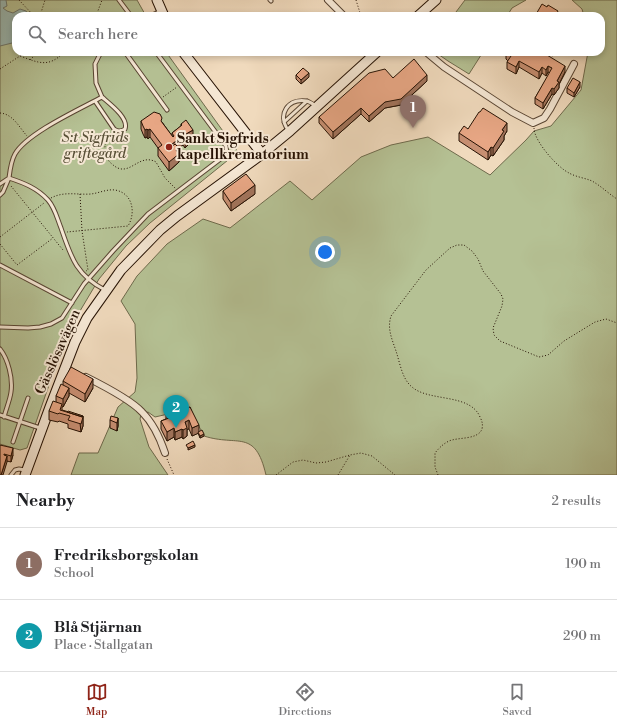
<!DOCTYPE html>
<meta charset="utf-8">
<style>
body{margin:0;font-family:"Libre Bodoni",serif;background:#f2f2f2;color:#202124}
.you{position:absolute;left:325px;top:252px;width:14px;height:14px;margin:-10px;border:3px solid #fff;border-radius:50%;background:#1a73e8;box-shadow:0 0 0 6px #1a73e833}
.badge{display:grid;place-items:center;width:26px;height:26px;border-radius:50%;background:#8f2418;color:#fff;font-size:13px;font-weight:700}
.pin{position:absolute;translate:-50% -33px;filter:drop-shadow(0 1px 2px #0008)}
.pin::after{content:'';position:absolute;top:21px;width:14px;height:12px;background:inherit;clip-path:polygon(0 0,100% 0,50% 100%)}
.list{margin:0;padding:0;list-style:none}
h2{display:flex;justify-content:space-between;align-items:center;height:52px;margin:0;padding:0 16px;font-size:17px}
h2 small{font-size:13px;font-weight:400;color:#757577}
.list li{display:grid;grid-template-columns:26px 1fr auto;gap:12px;align-items:center;box-sizing:border-box;height:72px;padding:0 16px;border-top:1px solid #e0e0e0}
.list b{display:block;font-size:15px;white-space:nowrap}
.list p{margin:0;font-size:13px;white-space:nowrap;color:#757577}
.list em{font-size:13px;font-style:normal;color:#757577}
.icon{flex:none;width:22px;height:22px;fill:none;stroke:currentColor;stroke-width:2;stroke-linecap:round;stroke-linejoin:round}
.map{position:relative;flex:none;width:617px;height:475px;overflow:hidden}
.search{position:absolute;background:#fff;box-shadow:0 2px 6px #0003;left:12px;right:12px;top:12px;height:44px;display:flex;align-items:center;gap:10px;box-sizing:border-box;padding:0 14px;border-radius:12px;color:#757577;font-size:15px}
.sheet{height:196px;background:#fff}
nav{display:flex;justify-content:space-around;align-items:center;box-sizing:border-box;height:56px;border-top:1px solid #e0e0e0;background:#fff;font-size:11px;color:#757577}
nav a{display:grid;justify-items:center;gap:2px}
nav .on{color:#8f2418}
.map>svg:first-child{display:block}
.green{fill:#b5c194;stroke:#6e6a4c}
.water{fill:#9abab4;stroke:#6c776e}
.lines{fill:none;stroke-linecap:round;stroke-linejoin:round}
.lane-casing{stroke:#584432;stroke-width:5}
.street-casing{stroke:#584432;stroke-width:8}
.secondary-casing{stroke:#261204;stroke-width:11}
.path{stroke:#261204;stroke-width:1;stroke-dasharray:1 2;stroke-linecap:butt}
.lane{stroke:#f5e7d4;stroke-width:3}
.street{stroke:#f5e7d4;stroke-width:6}
.secondary{stroke:#f5e7d4;stroke-width:9}
.wall{fill:#c78f72;stroke:#261204}
.shaded-wall{fill:#a2745c;stroke:#261204}
.building{fill:#e7a684;stroke:#261204}
.poi-dot{fill:#8f2418;stroke:#f5e7d4;stroke-width:1.5}
.labels{text-anchor:middle;dominant-baseline:central;stroke-width:4;stroke-linejoin:round;paint-order:stroke}
.park-label{font-size:14px;font-style:italic;fill:#584f36;stroke:#f5e7d4}
.poi-label{font-size:14px;font-weight:bold;fill:#261204;stroke:#f5e7d4;text-anchor:start}
.street-label{font-size:14px;fill:#261204;stroke:#f5e7d4}
</style>
<div class="map">
<svg width="617" height="475" viewBox="0 0 617 475">
<rect width="100%" height="100%" fill="#f0dabd"/>
<filter id="stains"><feTurbulence type="fractalNoise" baseFrequency=".005" numOctaves="4"/><feColorMatrix values="0 0 0 0 .2 0 0 0 0 .09 0 0 0 0 .02 0 0 0 .5 -.17"/></filter>
<radialGradient id="worn" r=".72"><stop offset=".6" stop-color="#630" stop-opacity="0"/><stop offset="1" stop-color="#630" stop-opacity=".3"/></radialGradient>
<path class="green" d="M0 0H137L146 16H16V52H166L238 152 150 223 126 246 99 279 77 316 56 365 27 448 20 450 0 444Z
M465 0H526L512 8 507 16H453Z
M572 0H617V475H266C255 428 238 447 204 436L190 409 155 417 148 412 141 415 140 419 149 447 168 475H71L79 453H98L118 407 135 392 137 378 135 324 121 301 137 276 167 244 203 219 230 228 290 181 312 200 361 157 391 145 428 137 490 175 526 140 534 131 551 126 581 90 588 52H601V16H584L582 9Z
M435 52H483L469 74 448 61Z"/>
<path class="water" d="M0 0H6L7 6 3 8 7 11 13 13 20 9 26 11 29 15 16 16V42L0 46Z"/>
<g class="lines">
<g class="lane-casing">
<path id="lane" d="M119 0 131 16
M270 0 271 1
M150 16 161 11
M125 52 167 110
M95 101 114 129C118 132 121 132 125 129 129 118 110 104 102 97
M284 122 307 101
M288 130C277 114 288 98 307 101 310 102 313 104 316 106
M0 184 9 178C10 170 11 161 15 154 27 133 80 109 102 97L96 83 95 64 101 52
M0 195 3 192 9 178C24 183 37 188 48 200 55 208 57 218 61 228 71 257 76 275 105 290
M0 265 72 303
M0 327 28 328 40 327 51 324 62 318 84 284 113 251 148 214 227 154 226 146 217 134 156 52
M0 349C8 359 13 378 11 392 10 400 6 409 4 417
M0 415 40 428
M13 442 28 398
M11 475 15 470 19 469 25 470"/>
</g>
<g class="street-casing">
<path id="street" d="M328 0 344 16
M426 52 444 67 512 112 533 123 544 118 550 109 574 64
M86 377C102 385 130 399 142 412 153 423 160 438 165 453"/>
</g>
<g class="secondary-casing">
<path id="secondary" d="M157 0 164 16
M418 16 436 0
M183 52 262 154
M25 475 50 407 75 342 87 318 121 270 160 230 177 216 262 154 290 131 377 52"/>
</g>
<path class="path" d="M19 0 34 16
M356 0 361 16
M40 16 45 0
M96 16 102 0
M20 56 23 52
M30 60 35 55 44 52
M0 69 20 56C39 63 49 68 64 52
M163 97 177 87
M0 113C13 114 19 127 27 136
M534 128C534 141 557 167 569 173 576 177 585 178 592 181 601 186 609 194 617 199
M113 134C108 139 104 143 105 151 105 156 108 161 112 164 129 180 138 152 156 162L165 178 176 189
M11 186 63 250
M80 194 82 231 88 270 86 271
M51 198C64 191 77 195 91 194 99 193 107 189 115 190 133 193 136 213 128 226L67 232
M0 237 44 203
M0 244 17 265 53 238
M167 459 174 475
M276 475 293 462 303 460 316 463 326 462 350 455
M338 475 350 455 361 453 372 456 395 475
M438 475 435 467V453C439 448 443 444 449 441 458 437 478 440 482 429 483 424 482 421 480 417 470 393 429 402 412 387 402 379 400 363 396 351 392 339 387 329 391 316L426 270 450 248 457 245H464L472 251 478 259 483 271 501 294 503 299 502 306 493 328 494 335 500 341 539 357 548 355 564 341 595 322 606 319 617 323"/>
<use href="#lane" class="lane"/>
<use href="#street" class="street"/>
<use href="#secondary" class="secondary"/>
</g>
<path class="wall" d="M506 52 565 72 559 84V88L554 95 552 94 543 109 535 104V98L550 73 548 72 546 76 542 73 539 79 519 67 516 74 507 69V62L508 61 506 59Z
M546 52H555L553 56Z
M296 75 309 77 301 84 296 79Z
M393 78 427 81 401 105 385 108 369 122 361 114 333 139 319 123V117Z
M580 87 574 97 567 93V88Z
M141 121 162 122 172 136V133L181 126V124L193 138 188 141V145L185 148 183 145 178 148 179 162 169 171 158 156V148L150 137 148 139 147 137 145 138 143 134 141 129Z
M468 129 507 131 504 136V140L493 156 491 155 488 160 459 141V133Z
M223 191 255 194 231 211 223 199Z
M63 381 93 388 85 402 69 393V396L63 407H62V410L83 416V426L81 432 68 428V424L59 421 58 422 49 420V411L56 402V396L63 385Z
M190 407 199 432 204 436 200 438 198 433 192 436 189 429H187V436L183 439 182 437 175 440 174 437 167 441 161 429V421L166 419V412H180Z
M118 418V426L117 431 110 428V420Z
M0 445 13 455 11 462 7 461V462Z"/>
<path class="shaded-wall" d="M519 61V67L516 74V67Z
M548 66V72L546 76V70Z
M565 66V72L559 84V88L554 95V89L557 81Z
M542 67V73L539 79V72Z
M309 73V77L301 84V80Z
M427 75V81L401 105 385 108 369 122V116L385 102Z
M580 82V87L574 97V93Z
M552 88V94L543 109V103Z
M361 108V114L333 139V132Z
M507 123V131L504 136V140L493 156V148L502 130Z
M147 129V137L145 138V130Z
M150 129V137L148 139V130Z
M193 130V138L188 141V145L185 148 186 134Z
M183 136V145L172 153V144Z
M491 147V155L488 160V152Z
M179 148V162L169 171V162L176 150Z
M255 185V194L231 211V203Z
M93 379V388L85 402V394Z
M69 388V396L63 407V399Z
M83 416V426L81 432 80 423Z
M118 418V426L117 431V423Z
M189 420V429H187V436L183 439V430L185 422Z
M199 425V433L192 436V428Z
M174 428V437L167 441V432Z
M182 429V437L175 440V432Z
M204 434V436L200 438V436Z
M195 445V447L188 450V448Z
M13 448V455L11 462V456Z
M7 456V462L3 475H1Z"/>
<path class="building" d="M542 4 547 7 548 5 558 11 557 13 562 16H535Z
M506 52H542L565 66 557 81 559 82 554 89 552 88 543 103 535 98 552 68 548 66 546 70 542 67 539 72 519 61 516 67 507 62 511 56 506 53Z
M414 59 427 75 401 99 385 102 369 116 361 108 333 132 319 117 369 73 385 69 393 78Z
M303 68 309 73 301 80 296 75Z
M573 78 580 82 574 93 567 88Z
M483 108 507 123 502 130 504 131 493 148 491 147 488 152 459 133 464 126 468 129 479 112H480Z
M154 112 160 114 162 118 161 121 173 137 174 136 172 133 182 125 181 124 186 120 193 130 186 134 188 137 185 140 183 136 172 144 173 146 175 144 179 148 176 150 179 154 169 162 158 148 162 145 150 129 148 130 147 129 145 130 143 126 141 121Z
M246 174 255 185 231 203 223 191Z
M71 367 93 379 85 394 63 381Z
M61 384 69 388 63 399 56 396Z
M53 401 62 404 60 410 83 417 81 424 68 420 70 416 59 413 58 414 49 411Z
M177 406 180 412 190 407 199 425 192 428 189 420 185 422 187 428 183 430 182 429 175 432 174 428 167 432 161 421 169 418 166 412Z
M68 411 83 416 82 417 67 412Z
M111 416 118 418 117 423 110 420Z
M202 430 204 434 200 436 198 432Z
M193 441 195 445 188 448 186 445Z
M0 445 13 448 11 456 4 454V455L7 456 1 475H0Z"/>
<circle class="poi-dot" cx="169" cy="147" r="4"/>
<g class="labels">
<g class="park-label">
<text x="95" y="138">S:t Sigfrids<tspan x="95" dy="16">griftegård</tspan></text>
</g>
<g class="poi-label">
<text x="177" y="139">Sankt Sigfrids<tspan x="177" dy="16">kapellkrematorium</tspan></text>
</g>
<g class="street-label">
<text transform="translate(58 352) rotate(-66)">Gässlösavägen</text>
</g>
</g>
<rect width="100%" height="100%" filter="url(#stains)"/>
<rect width="100%" height="100%" fill="url(#worn)"/>
</svg>
<div class="you"></div>
<div class="pin badge" style="left:413px;top:128px;background:#8d6e63">1</div>
<div class="pin badge" style="left:176px;top:428px;background:#0f9aa8">2</div>
<div class="search"><svg class="icon" aria-label="search" viewBox="0 0 24 24"><circle cx="10" cy="10" r="6"/><path d="M15 15l6 6"/></svg>Search here</div>
</div>
<section class="sheet">
<h2>Nearby<small>2 results</small></h2>
<ul class="list">
<li><span class="badge" style="background:#8d6e63">1</span><div><b>Fredriksborgskolan</b><p>School</p></div><em>190 m</em></li>
<li><span class="badge" style="background:#0f9aa8">2</span><div><b>Blå Stjärnan</b><p>Place · Stallgatan</p></div><em>290 m</em></li>
</ul>
</section>
<nav>
<a class="on"><svg class="icon" aria-label="map" viewBox="0 0 24 24"><path d="M3 6l6-2 6 2 6-2v14l-6 2-6-2-6 2zM9 4v14M15 6v14"/></svg>Map</a>
<a><svg class="icon" aria-label="directions" viewBox="0 0 24 24"><path d="M12 3l9 9-9 9-9-9zM9 14v-3h6M13 9l2 2-2 2"/></svg>Directions</a>
<a><svg class="icon" aria-label="saved" viewBox="0 0 24 24"><path d="M7 4h10v16l-5-4-5 4z"/></svg>Saved</a>
</nav>
